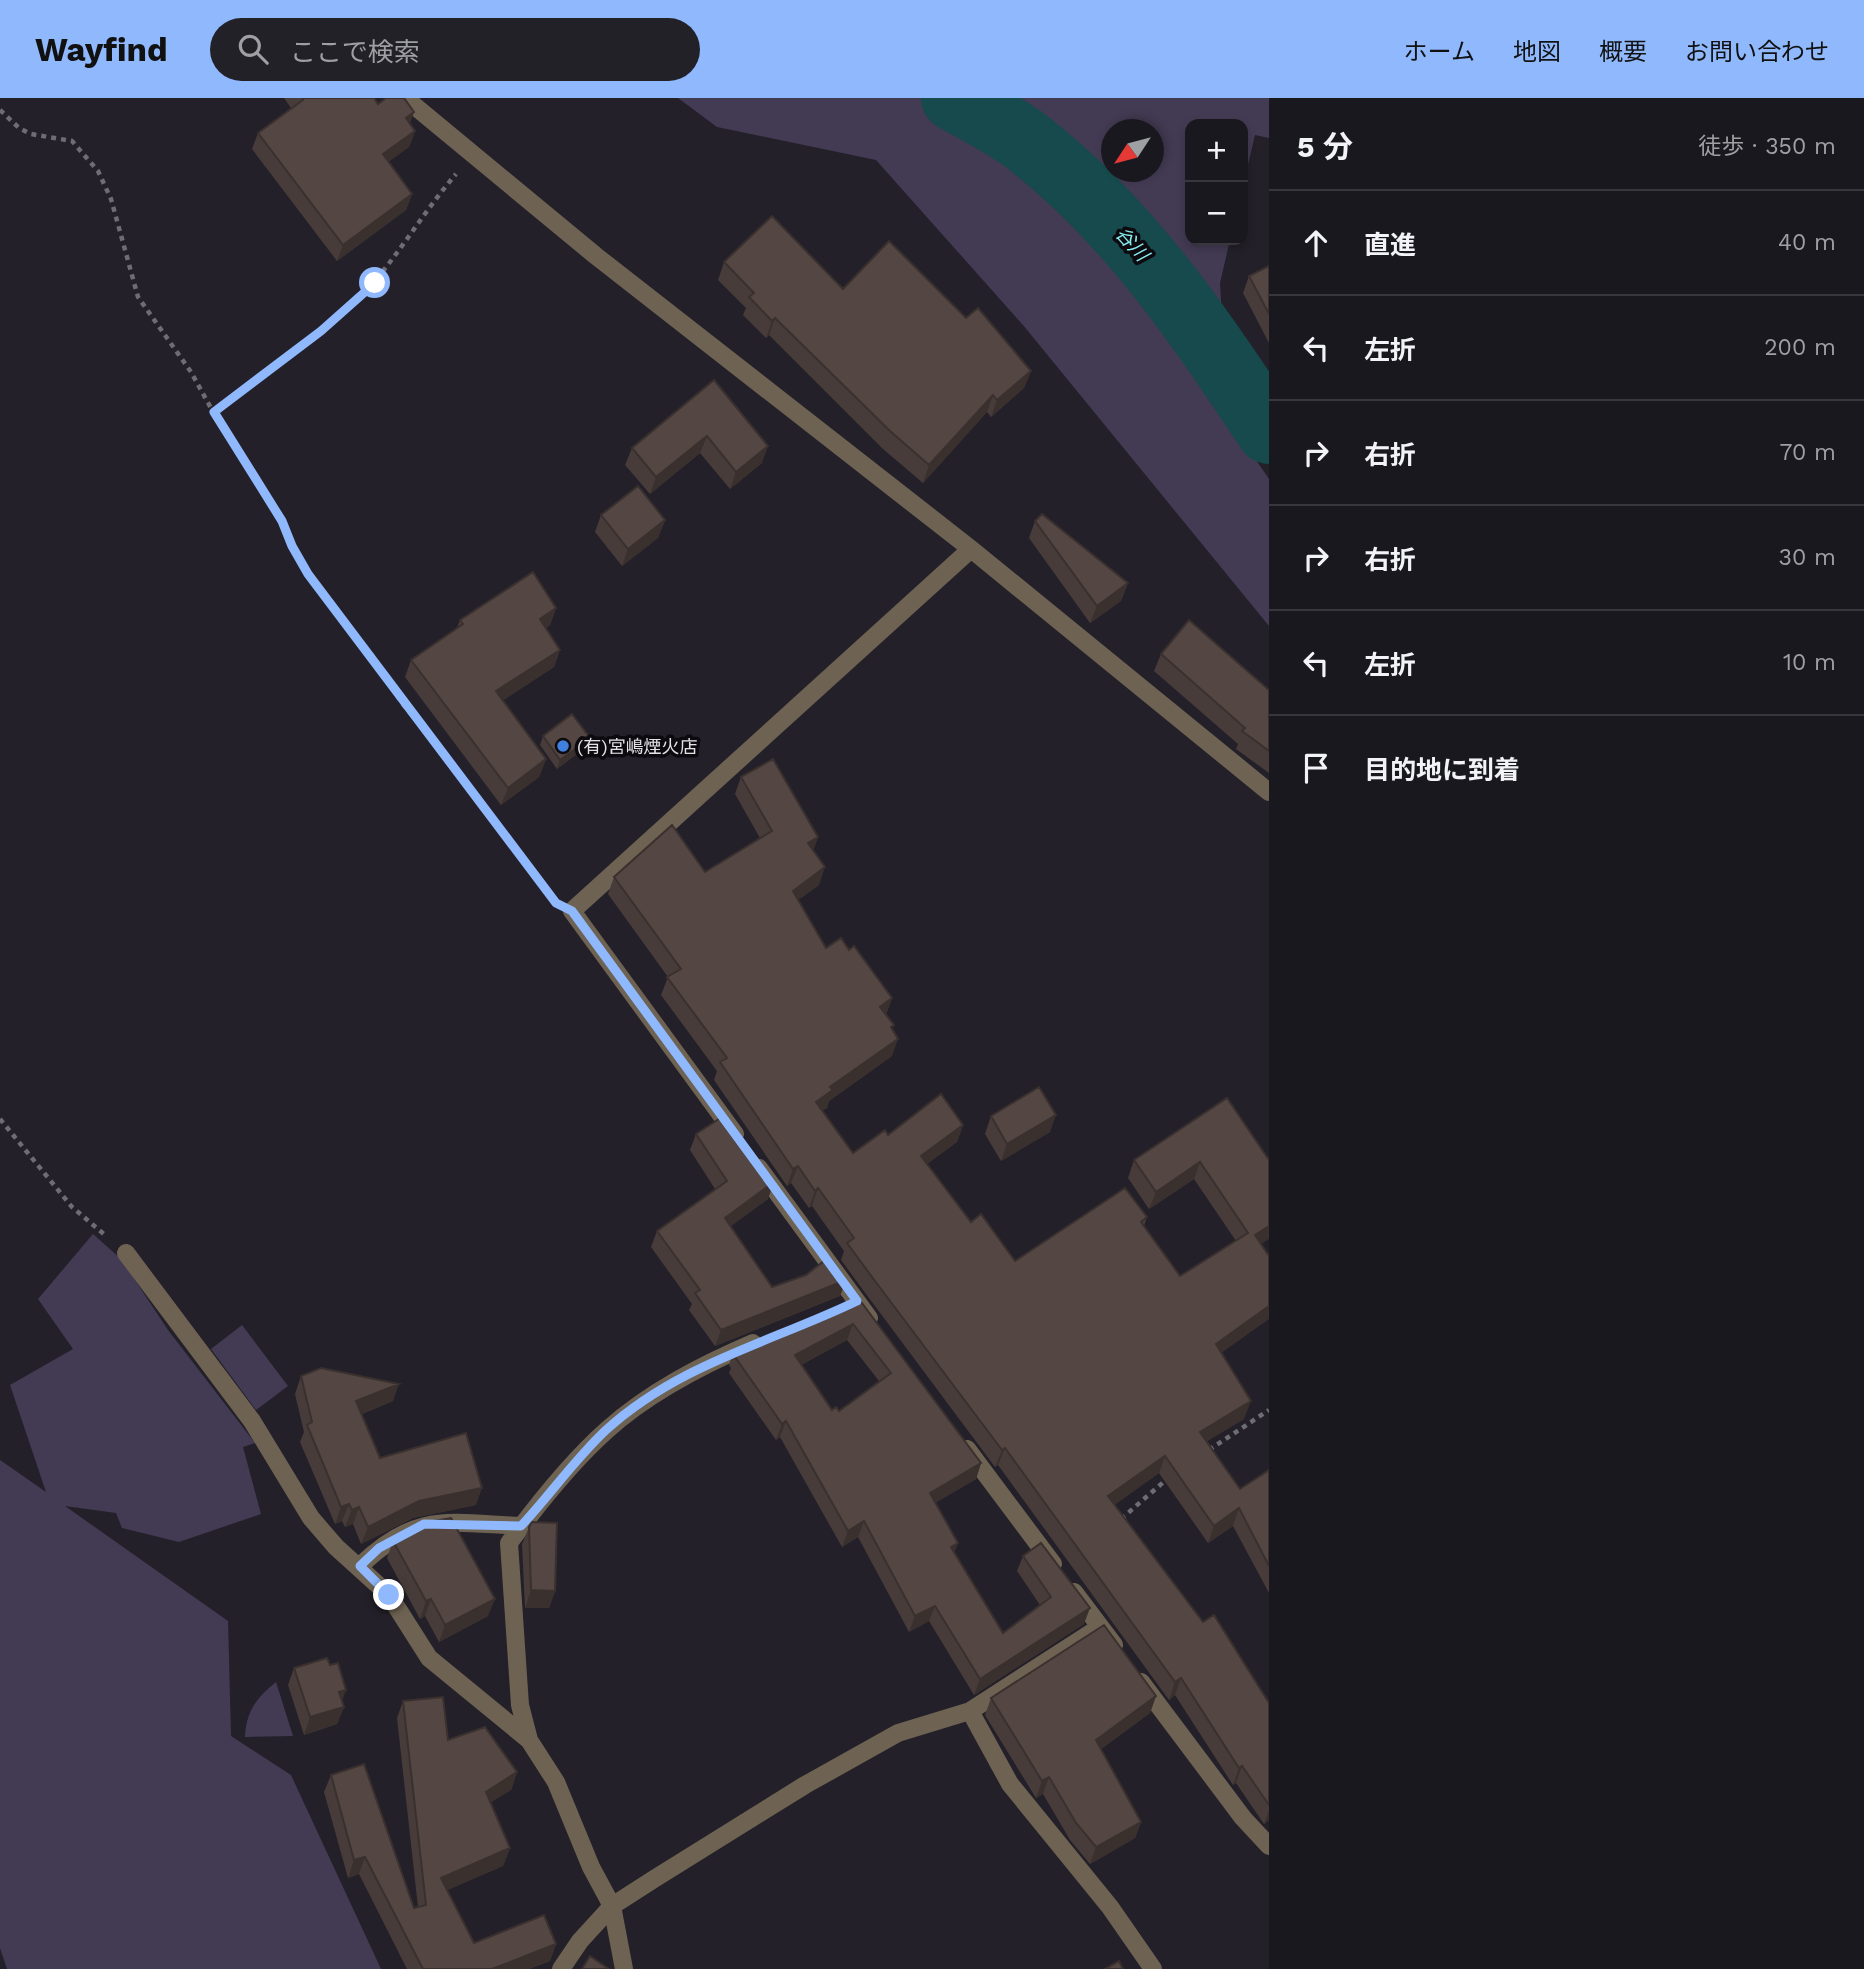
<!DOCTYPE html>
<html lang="ja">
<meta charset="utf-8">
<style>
body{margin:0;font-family:"Work Sans","Noto Sans JP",sans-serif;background:#232128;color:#f1f3f6}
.controls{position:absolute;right:21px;top:21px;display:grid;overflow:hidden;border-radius:14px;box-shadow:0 4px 10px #0003}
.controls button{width:63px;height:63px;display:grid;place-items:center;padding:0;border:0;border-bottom:2px solid #38373d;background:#1a181f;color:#f1f3f6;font:35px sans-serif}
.compass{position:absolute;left:1101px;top:21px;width:63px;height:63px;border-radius:50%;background:#1a181f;box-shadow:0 4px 10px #0003;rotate:234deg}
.stop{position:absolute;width:21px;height:21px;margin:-16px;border:5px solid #90b8fd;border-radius:50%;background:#fff}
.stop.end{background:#90b8fd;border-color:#fff;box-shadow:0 2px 7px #0008}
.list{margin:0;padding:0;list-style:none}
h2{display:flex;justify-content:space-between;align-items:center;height:91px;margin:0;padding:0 28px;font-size:30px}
h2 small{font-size:23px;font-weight:400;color:#9fa0a4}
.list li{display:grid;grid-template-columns:46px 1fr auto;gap:21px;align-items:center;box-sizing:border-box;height:105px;padding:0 28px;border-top:2px solid #38373d}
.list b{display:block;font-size:26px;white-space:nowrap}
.list em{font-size:23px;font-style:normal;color:#9fa0a4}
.icon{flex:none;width:38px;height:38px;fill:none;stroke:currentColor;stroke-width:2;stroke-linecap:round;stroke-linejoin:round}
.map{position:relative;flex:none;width:1269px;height:1871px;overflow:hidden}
header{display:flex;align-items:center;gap:42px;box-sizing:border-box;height:98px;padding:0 35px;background:#90b8fd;color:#111}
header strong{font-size:33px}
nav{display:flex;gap:38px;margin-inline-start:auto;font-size:24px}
.search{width:490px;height:63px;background:#232128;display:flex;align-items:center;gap:18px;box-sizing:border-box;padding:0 24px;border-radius:38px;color:#9fa0a4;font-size:26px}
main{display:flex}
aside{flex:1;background:#1a181f}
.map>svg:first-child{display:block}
.green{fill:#433b53;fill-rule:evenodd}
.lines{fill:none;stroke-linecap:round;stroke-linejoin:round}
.river{stroke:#164a4c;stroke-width:66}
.path{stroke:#6e6c74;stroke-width:4.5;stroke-dasharray:5 5;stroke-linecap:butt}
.minor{stroke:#6e6352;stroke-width:18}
.wall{fill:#473c3a;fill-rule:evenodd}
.shaded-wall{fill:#3a312f}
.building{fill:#534643;stroke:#3a312f;stroke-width:2;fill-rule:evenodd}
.route{stroke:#90b8fd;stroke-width:9}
.shop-dot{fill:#3f7fe0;stroke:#0c0a0e;stroke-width:2.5}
.labels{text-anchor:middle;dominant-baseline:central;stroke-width:7;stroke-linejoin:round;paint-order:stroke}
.poi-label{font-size:18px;fill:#e4e2e9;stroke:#0c0a0e;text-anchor:start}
.water-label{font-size:19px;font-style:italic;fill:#87eff3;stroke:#0c0a0e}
</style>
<header>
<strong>Wayfind</strong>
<div class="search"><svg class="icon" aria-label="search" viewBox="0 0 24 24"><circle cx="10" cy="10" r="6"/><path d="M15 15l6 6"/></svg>ここで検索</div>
<nav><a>ホーム</a><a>地図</a><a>概要</a><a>お問い合わせ</a></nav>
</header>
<main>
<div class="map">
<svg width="1269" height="1871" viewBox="0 0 1269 1871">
<rect width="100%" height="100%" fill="#232029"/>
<path class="green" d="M678 0H1269V40L1255 37 1243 88V26H1190V142H1230L1220 185 1228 321 1269 381V528L1023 227 876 62 717 29ZM1112 32H1154V74H1112Z
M93 1136 121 1161 168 1232 255 1345 243 1349 261 1416 179 1444 122 1430 116 1415 65 1408 228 1523 231 1638 291 1677 381 1871H7L0 1850V1362L46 1394 10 1287 73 1251 38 1201Z
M242 1227 288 1288 256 1312 211 1251Z
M276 1584 293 1638 245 1639C246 1614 256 1600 276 1584Z"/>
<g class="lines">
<path class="river" d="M954 0C978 14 1005 27 1027 44 1128 122 1200 228 1269 333"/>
<path class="path" d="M0 12 19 30 31 36 72 43 98 73 111 101 138 199 191 274 222 330 282 423 291 448 308 476 375 561 401 604 456 670 552 798
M214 314 354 206C393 167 420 118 456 76
M0 1021 72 1109 105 1137
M1209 1352 1269 1312
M1121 1421 1167 1381"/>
<path class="minor" d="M405 0 596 158 971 451 1269 694
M735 1036 572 813 971 451
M759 1070 869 1220
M126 1155 252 1323 311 1420 336 1449 389 1497 429 1560 529 1642
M967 1351 1053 1466
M360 1468C416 1413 450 1425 521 1428
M1074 1494 1114 1547
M1141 1584 1243 1720 1269 1748
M970 1613 1010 1686 1110 1809 1153 1871
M561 1871 580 1843 612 1808 654 1781 805 1687 898 1635 970 1613 1100 1529
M624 1871 612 1808 591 1769 556 1684 529 1642 520 1607 509 1445C537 1407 571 1364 607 1332 649 1294 702 1267 753 1245"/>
</g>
<path class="wall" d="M284 0H374L378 6 414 14 410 25 415 33 409 49 388 64 412 96 406 112 337 163 252 51 258 35 291 10Z
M724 164 966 220 1031 273 1024 290 991 319 987 314 923 385 883 351 769 237 766 240 743 217 746 210 718 182Z
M1269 168V245L1243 195 1249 178Z
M714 282 762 365 730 391 700 355 650 396 625 367 632 350Z
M601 417 665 422 658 440 622 468 595 434Z
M1035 423 1128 485 1121 503 1090 525 1029 440Z
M556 510 550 527 546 530 560 552 554 569 503 602 546 661 539 679 501 707 405 579 411 562 457 530 460 522Z
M1161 556 1269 592V675L1236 651 1238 646 1154 573Z
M543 638 586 649 557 671 540 647Z
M741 679 818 739 813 752 819 787 798 802 826 850 849 852 892 900 886 917 892 931V958L829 1003 827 1010 822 1012 853 1055 888 1037 963 1027 957 1044 927 1066 971 1124 1015 1163 1147 1119 1144 1128 1180 1178 1236 1143 1194 1081 1149 1111 1128 1080 1134 1062 1227 1000 1261 1146 1222 1255 1244 1321 1207 1343 1240 1391 1269 1372V1495L1233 1428 1208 1445 1159 1375 1114 1407 1203 1524 1269 1605V1722L1264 1726 1236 1685 1233 1687 1175 1597 1169 1602 998 1367 995 1369 866 1196 841 1162 844 1153 812 1108 809 1110 791 1085 787 1088 714 982 717 973 661 897 668 879 608 796 614 779 705 774 760 740 735 696Z
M991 1018 1050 1034 1001 1063 985 1036Z
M696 1036 768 1101 730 1128 772 1189 846 1182 840 1198 715 1248 689 1212 692 1206 651 1149 657 1133 715 1091 690 1052Z
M859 1201 981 1365 976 1381 935 1405 958 1445 954 1454 1003 1535 1040 1507 1017 1473 1023 1458 1084 1526 974 1597 929 1523 909 1534 858 1439 842 1449 780 1339 776 1342 729 1275 731 1270 729 1267 734 1252ZM847 1242 879 1283 839 1313 832 1312 801 1267Z
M301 1278 393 1303 362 1316 380 1360 476 1407 413 1420 361 1446 353 1426 345 1429 342 1423 335 1426 300 1344 304 1334 295 1296Z
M529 1429 555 1493 549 1510H525L522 1446Z
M393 1443 488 1518 439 1544 425 1518 420 1521 387 1460Z
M294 1570 342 1604 344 1609 337 1626 304 1637 288 1587Z
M1156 1598 1150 1615 1101 1651 1141 1724 1135 1740 1090 1766 1070 1742 1043 1696 1036 1700 985 1617 991 1600Z
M403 1603 448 1642 517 1674 511 1692 491 1704 510 1750 503 1768 447 1792 474 1845 556 1846 550 1863 529 1871H407L359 1776 348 1780 324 1694 331 1677 414 1810 418 1809 397 1620Z"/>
<path class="shaded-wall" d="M414 14 408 30 406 20Z
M415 33 409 49 377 72 383 56Z
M412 96 406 112 337 163 343 147Z
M775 220 769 237 766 240 772 223Z
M1031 273 1024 290 991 319 997 302Z
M993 297 987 314 923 385 929 367Z
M707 338 700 355 650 396 656 379Z
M768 348 762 365 730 391 736 374Z
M665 422 658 440 622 468 628 451Z
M1128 485 1121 503 1090 525 1097 508Z
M556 510 550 527 533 538 540 521Z
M560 552 554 569 490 611 496 593Z
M590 640 586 649 557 671 560 662Z
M546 661 539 679 501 707 508 690Z
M818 739 812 756 808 745Z
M825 769 819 787 787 810 793 793Z
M892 900 886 917 880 909Z
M898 941 892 958 829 1003 827 1010 810 1021 816 1004 830 989Z
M1056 1017 1050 1034 1001 1063 1007 1046Z
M963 1027 957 1044 914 1075 921 1058Z
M1200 1064 1194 1081 1149 1111 1156 1094Z
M798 1068 791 1085 787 1088 793 1071Z
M774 1084 768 1101 719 1137 725 1120Z
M818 1090 812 1108 809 1110 815 1093Z
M1269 1128V1141L1248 1154 1255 1137Z
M846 1182 840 1198 715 1248 721 1232Z
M1269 1208V1221L1210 1263 1216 1246Z
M853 1226 847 1242 789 1273 795 1257Z
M399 1286 393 1303 350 1320 356 1303Z
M1251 1303 1244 1321 1194 1351 1200 1334Z
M786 1323 780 1339 776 1342 782 1326Z
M1005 1350 998 1367 995 1369 1002 1352Z
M1165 1358 1159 1375 1102 1416 1108 1398Z
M981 1365 976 1381 924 1411 930 1395Z
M482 1390 476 1407 413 1420 361 1446 368 1429 419 1403Z
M349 1406 342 1423 335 1426 341 1409Z
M359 1409 353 1426 345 1429 352 1412Z
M1239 1410 1233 1428 1208 1445 1214 1428Z
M864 1423 858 1439 842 1449 848 1433Z
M958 1445 952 1461 951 1449Z
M531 1492 555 1493 549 1510H525Z
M431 1501 425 1518 420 1521 426 1503Z
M495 1501 488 1518 439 1544 445 1527Z
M935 1508 929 1523 909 1534 915 1518Z
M1090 1510 1084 1526 974 1597 980 1581Z
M1181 1580 1175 1597 1169 1602 1175 1584Z
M346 1592 340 1609 339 1594Z
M1156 1598 1150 1615 1090 1659 1096 1642Z
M344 1609 337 1626 304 1637 310 1619Z
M1242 1668 1236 1685 1233 1687 1239 1670Z
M517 1674 511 1692 480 1711 486 1694Z
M1049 1679 1043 1696 1036 1700 1042 1683Z
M1269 1712V1722L1264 1726Z
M1141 1724 1135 1740 1090 1766 1096 1749Z
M510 1750 503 1768 434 1798 441 1780Z
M365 1759 359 1776 348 1780 354 1762Z
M556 1846 550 1863 529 1871H492Z"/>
<path class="building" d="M302 0H374L378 6 386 0H404L414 14 406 20 415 33 383 56 412 96 343 147 258 35 303 2Z
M772 118 843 191 889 143 966 220 978 210 1031 273 997 302 993 297 929 367 890 333 775 220 772 223 749 199 754 195 724 164Z
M1269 168V216L1249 178Z
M714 282 768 348 736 374 707 338 656 379 632 350Z
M638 388 665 422 628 451 601 417Z
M1042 416 1128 485 1097 508 1035 423Z
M533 474 556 510 540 521 560 552 496 593 546 661 508 690 411 562 463 526 460 522Z
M1189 522 1269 592V653L1242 633 1245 630 1161 556Z
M572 616 590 640 560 662 543 638Z
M773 661 818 739 808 745 825 769 793 793 826 850 841 840 849 852 854 848 892 900 880 909 894 927 891 929 898 941 830 989 833 992 816 1004 853 1055 885 1032 888 1037 941 996 963 1027 921 1058 971 1124 981 1116 1015 1163 1125 1090 1147 1119 1141 1124 1180 1178 1248 1135 1200 1064 1156 1094 1134 1062 1227 1000 1269 1062V1128L1255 1137 1269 1158V1208L1216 1246 1251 1303 1200 1334 1240 1391 1269 1372V1468L1239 1410 1214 1428 1165 1358 1108 1398 1203 1524 1214 1517 1269 1605V1707L1242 1668 1239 1670 1181 1580 1175 1584 1005 1350 1002 1352 872 1179 847 1145 854 1140 818 1090 815 1093 798 1068 793 1071 720 964 727 960 667 879 681 871 614 779 672 727 705 774 772 733 741 679Z
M1039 989 1056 1017 1007 1046 991 1018Z
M725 1017 774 1084 725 1120 772 1189 806 1177 829 1159 846 1182 721 1232 695 1195 700 1192 657 1133 727 1083 696 1036Z
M859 1201 981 1365 930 1395 958 1445 951 1449 1003 1535 1051 1499 1023 1458 1041 1445 1090 1510 980 1581 935 1508 915 1518 864 1423 848 1433 786 1323 782 1326 735 1259 738 1257 734 1252ZM853 1226 891 1275 839 1313 836 1309 832 1312 795 1257Z
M321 1270 399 1286 356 1303 380 1360 466 1335 482 1390 419 1403 368 1429 359 1409 352 1412 349 1406 341 1409 307 1327 312 1324 301 1278Z
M451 1420 495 1501 445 1527 431 1501 426 1503 393 1443 427 1424Z
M532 1424 557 1425 555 1493 531 1492 529 1429Z
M1104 1527 1156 1598 1096 1642 1141 1724 1096 1749 1076 1725 1049 1679 1042 1683 991 1600Z
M327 1560 330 1567 338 1565 346 1592 339 1594 344 1609 310 1619 294 1570Z
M443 1599 448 1642 485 1629 517 1674 486 1694 510 1750 441 1780 474 1845 544 1817 556 1846 492 1871H423L365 1759 354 1762 331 1677 364 1666 414 1810 426 1807 403 1603Z
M590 1858 609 1871H582Z
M1119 1863 1123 1871H1105Z"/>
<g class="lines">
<path class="route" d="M375 185 321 233 214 314 282 423 292 448 308 476 556 805 572 813 857 1203C772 1244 678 1266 606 1332 575 1361 550 1397 521 1428L424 1426 379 1450 360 1468 389 1497"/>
</g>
<circle class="shop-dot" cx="563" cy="648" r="7"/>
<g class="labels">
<g class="poi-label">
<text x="577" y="648">(有)宮嶋煙火店</text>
</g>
<g class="water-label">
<text transform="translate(1132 146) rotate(48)">谷川</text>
</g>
</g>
</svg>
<div class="controls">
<button>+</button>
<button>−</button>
</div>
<svg class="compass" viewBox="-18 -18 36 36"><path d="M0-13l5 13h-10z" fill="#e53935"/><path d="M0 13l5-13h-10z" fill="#9fa0a4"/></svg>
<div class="stop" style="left:375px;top:185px"></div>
<div class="stop end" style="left:389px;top:1497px"></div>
</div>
<aside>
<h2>5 分<small>徒歩 · 350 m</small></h2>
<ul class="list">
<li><svg class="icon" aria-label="ahead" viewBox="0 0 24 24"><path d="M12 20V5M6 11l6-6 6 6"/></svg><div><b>直進</b></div><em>40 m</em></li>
<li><svg class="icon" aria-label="left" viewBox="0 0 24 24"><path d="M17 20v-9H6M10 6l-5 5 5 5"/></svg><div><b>左折</b></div><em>200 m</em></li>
<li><svg class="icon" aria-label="right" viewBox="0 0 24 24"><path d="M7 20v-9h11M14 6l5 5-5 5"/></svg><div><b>右折</b></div><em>70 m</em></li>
<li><svg class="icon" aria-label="right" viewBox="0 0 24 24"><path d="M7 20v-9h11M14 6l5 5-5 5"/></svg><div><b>右折</b></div><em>30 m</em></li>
<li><svg class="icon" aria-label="left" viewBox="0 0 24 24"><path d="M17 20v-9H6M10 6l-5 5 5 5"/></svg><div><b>左折</b></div><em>10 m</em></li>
<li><svg class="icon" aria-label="arrive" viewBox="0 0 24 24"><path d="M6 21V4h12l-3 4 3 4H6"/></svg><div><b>目的地に到着</b></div></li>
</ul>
</aside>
</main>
